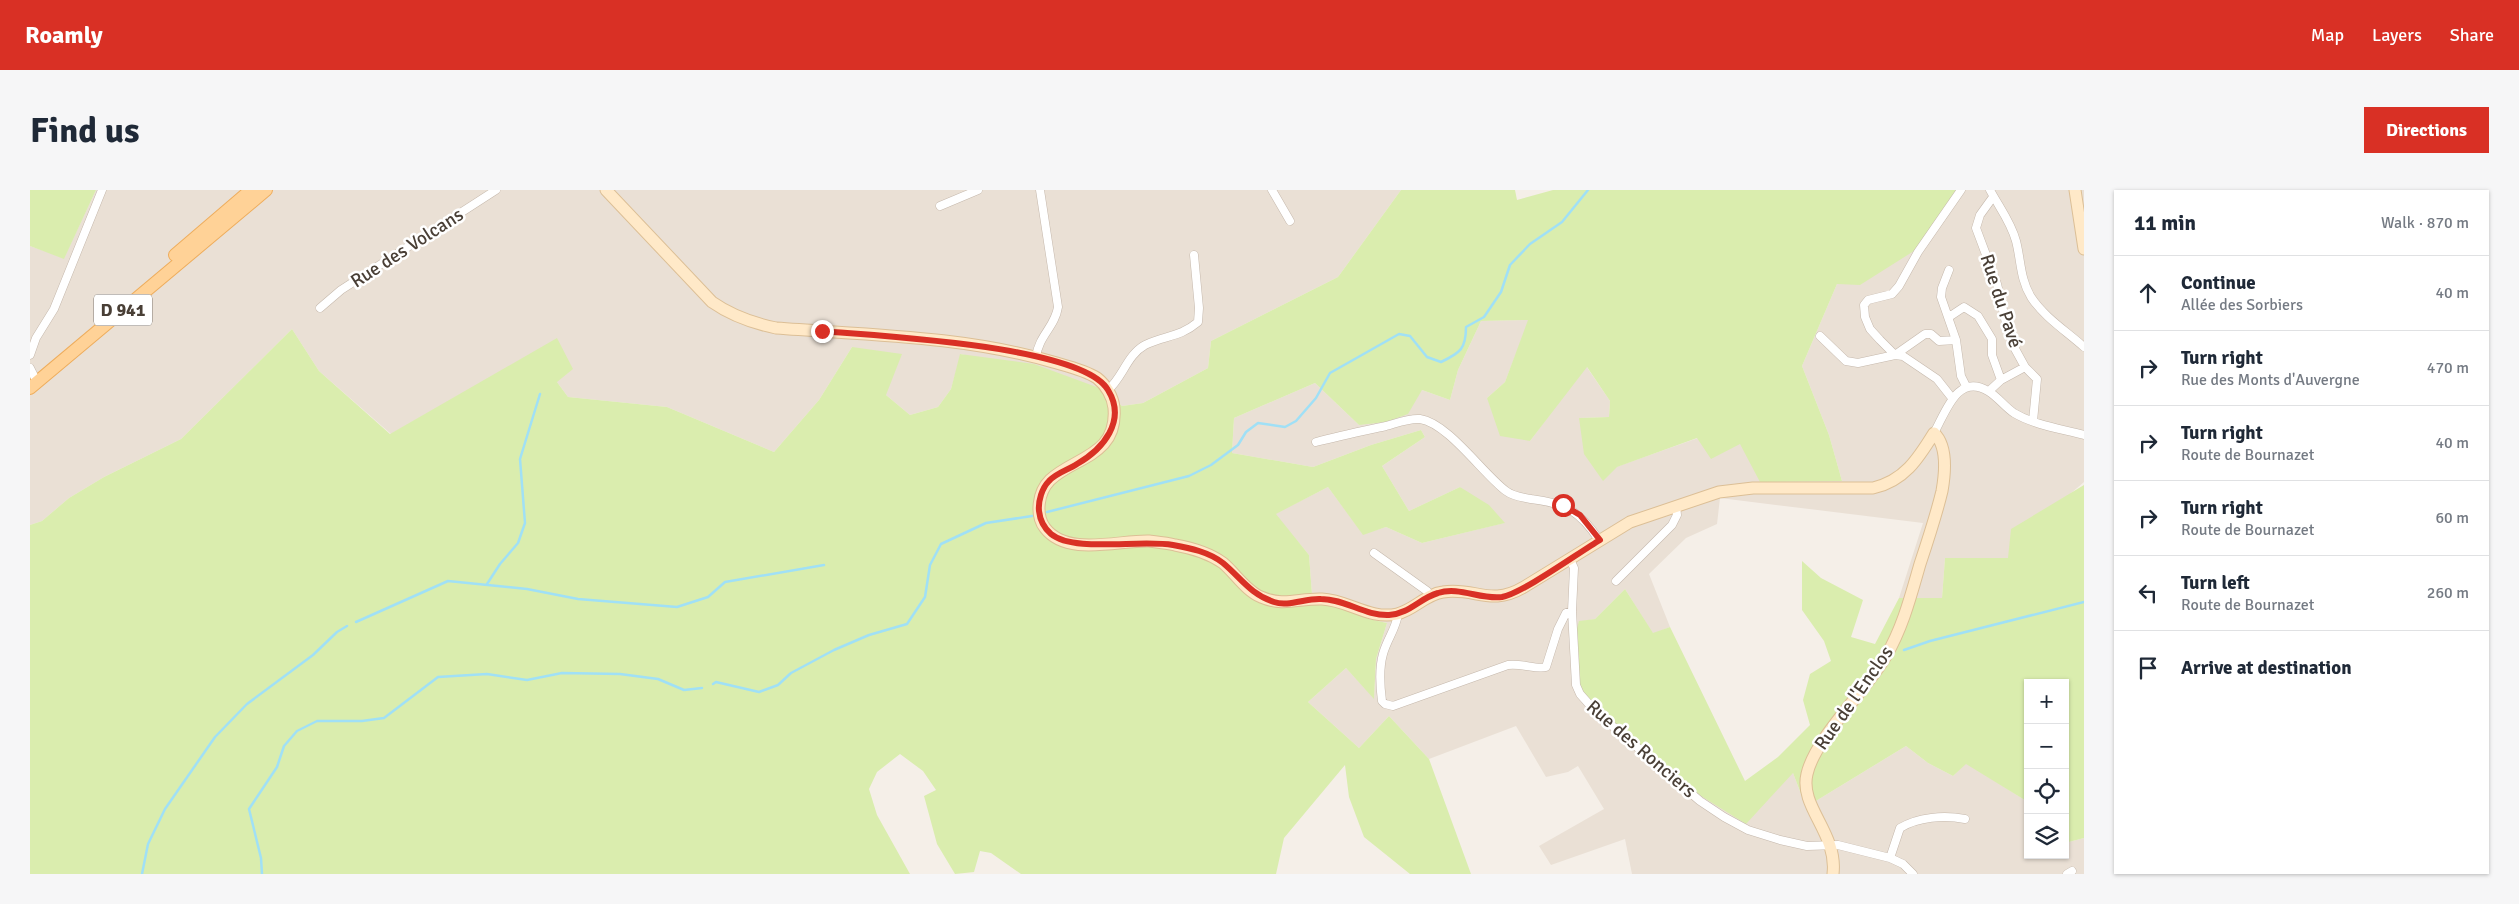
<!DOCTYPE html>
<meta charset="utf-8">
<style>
body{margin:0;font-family:Signika,sans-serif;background:#f6f6f7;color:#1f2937}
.controls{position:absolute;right:15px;bottom:15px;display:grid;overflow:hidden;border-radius:0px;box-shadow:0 1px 4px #0004}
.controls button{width:45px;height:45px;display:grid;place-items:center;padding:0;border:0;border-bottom:1px solid #e0e1e3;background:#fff;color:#1f2937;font:25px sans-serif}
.stop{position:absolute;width:15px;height:15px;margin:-11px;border:4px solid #d93025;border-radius:50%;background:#fff}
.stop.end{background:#d93025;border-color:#fff;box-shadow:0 1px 5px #0008}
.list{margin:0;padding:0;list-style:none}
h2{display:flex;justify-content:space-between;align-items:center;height:65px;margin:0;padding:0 20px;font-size:21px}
h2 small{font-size:16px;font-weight:400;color:#747a83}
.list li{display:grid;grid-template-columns:32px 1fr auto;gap:15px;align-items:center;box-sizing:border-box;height:75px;padding:0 20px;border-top:1px solid #e0e1e3}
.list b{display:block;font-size:19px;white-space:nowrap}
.list p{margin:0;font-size:16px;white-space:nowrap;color:#747a83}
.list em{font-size:16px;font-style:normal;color:#747a83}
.icon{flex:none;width:28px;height:28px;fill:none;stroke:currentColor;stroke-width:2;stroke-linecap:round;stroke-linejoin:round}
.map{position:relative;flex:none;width:2054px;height:684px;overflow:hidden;border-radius:0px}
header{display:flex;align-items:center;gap:30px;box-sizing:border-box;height:70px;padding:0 25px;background:#d93025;color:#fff}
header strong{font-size:24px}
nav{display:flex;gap:28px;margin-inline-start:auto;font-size:18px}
.intro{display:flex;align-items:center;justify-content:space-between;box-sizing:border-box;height:120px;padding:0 30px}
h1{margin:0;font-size:35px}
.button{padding:12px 22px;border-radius:0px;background:#d93025;color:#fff;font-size:18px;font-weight:700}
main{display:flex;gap:30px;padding:0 30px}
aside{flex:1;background:#fff;border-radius:0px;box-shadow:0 1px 4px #0004}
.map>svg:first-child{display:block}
.residential{fill:#eae0d5}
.green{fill:#daedae}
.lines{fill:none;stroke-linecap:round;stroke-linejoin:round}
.stream{stroke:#a0e0f6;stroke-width:2.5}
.street-casing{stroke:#c5b8ac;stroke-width:9}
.secondary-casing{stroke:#dcbf96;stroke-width:13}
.primary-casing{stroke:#eead5d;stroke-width:14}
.street{stroke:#fff;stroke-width:8}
.secondary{stroke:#ffe9c8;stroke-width:11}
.primary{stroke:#ffd297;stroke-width:12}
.route{stroke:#d93025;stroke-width:6}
.labels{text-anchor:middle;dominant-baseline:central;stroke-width:5;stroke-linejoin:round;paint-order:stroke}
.shield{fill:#fff;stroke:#807972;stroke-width:1}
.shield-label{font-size:18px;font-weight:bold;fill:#493f36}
.street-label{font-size:19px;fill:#493f36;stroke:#fff}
</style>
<header>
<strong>Roamly</strong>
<nav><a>Map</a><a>Layers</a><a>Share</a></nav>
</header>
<div class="intro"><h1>Find us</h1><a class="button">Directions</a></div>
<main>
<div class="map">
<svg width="2054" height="684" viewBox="0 0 2054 684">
<rect width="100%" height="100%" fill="#f5efe8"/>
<path class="residential" d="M66 0H1371L1308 87 1181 151 1178 178 1113 213 1092 216 1071 199 931 164 921 199 908 217 880 225 856 205 822 157 789 210 744 262 637 217 538 207 527 192V149L361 244 289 181 262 139 151 249 74 287 39 308 12 331 0 335V56L34 68Z
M1934 0H2054V292L2040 304 1979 368H1915L1912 408H1869L1893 333 1690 308 1687 334 1656 348 1619 384 1640 437 1623 444 1595 399 1565 429 1549 432 1671 606 1763 583 1776 617 1876 556 1898 573 1923 586 1936 573 1998 612V665H2035V653L2054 648V684H1602L1595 649 1521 675 1509 656 1574 619 1548 576 1538 582 1516 587 1486 536 1399 569 1359 526 1329 558 1278 512 1316 478 1344 508 1346 469 1357 433 1339 429 1282 404 1279 365 1245 324 1298 297 1333 344 1356 337 1392 353 1474 333 1430 297 1379 321 1352 276 1395 247 1391 240 1341 255 1283 277 1202 263 1204 228 1285 193 1329 235 1392 200 1420 210 1428 180 1451 131 1499 130 1475 192 1457 208 1500 251 1556 176 1580 211 1579 227 1549 228 1586 277 1668 248 1710 254 1812 291 1799 245 1772 176 1807 94Z"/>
<path class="green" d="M0 0H66L34 69 0 56Z
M1371 0H1485L1487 10 1523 0H1934L1895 54 1830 95 1807 94 1772 176 1799 245 1812 291 1730 292 1710 254 1681 269 1667 248 1587 277 1573 291 1554 264 1549 228 1579 227 1580 211 1557 177 1500 251 1470 246 1457 208 1475 192 1498 130 1451 131 1428 180 1420 210 1392 200 1378 224 1356 232 1329 235 1285 193 1204 228 1202 263 1283 277 1341 255 1391 240 1395 247 1352 276 1379 321 1430 297 1459 315 1475 333 1392 353 1356 337 1333 345 1298 297 1246 324 1279 365 1282 404 1339 429 1357 433 1346 469 1344 509 1316 478 1278 512 1329 558 1359 526 1399 569 1441 684H1380L1334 647 1319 607 1315 575 1254 648 1246 684H991L961 663 950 661 944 682 925 684 907 654 894 606 906 600 893 581 870 564 847 582 839 599 847 625 880 684H0V335L12 331 39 308 74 287 151 249 262 139 289 181 360 244 527 148 543 179 527 192 538 207 637 217 744 262 789 210 822 157 872 164 856 205 880 225 908 217 921 199 930 164 1004 174 1072 199 1092 216 1113 213 1178 178 1181 151 1308 87Z
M2054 295V648L2035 653V493H1998V612L1936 574 1923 586 1898 573 1876 556 1776 617 1763 583 1716 634 1671 606 1566 519 1548 495 1546 442 1549 431 1565 429 1595 399 1623 443 1640 437 1715 591 1748 567 1780 535 1773 510 1780 484 1801 471 1794 451 1772 420V371L1791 388 1833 410 1821 447 1845 454 1869 408H1912L1915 368H1978L1981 339Z"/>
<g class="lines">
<path class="stream" d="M1017 322 1159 286 1181 275 1208 255 1216 242 1228 233 1255 237 1266 231 1286 208 1300 183 1369 144 1380 146 1397 167 1411 172C1430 163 1436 159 1436 137L1454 127 1471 102 1480 75 1500 54 1532 32 1558 0
M457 394 470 374 488 353 495 333 490 269 510 204
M326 432 418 391 497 399 548 409 647 417 678 407 695 392 794 375
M1874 460 1900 451 2054 412
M683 494 686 492 729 502 748 495 761 483 804 460 839 445 877 434 895 407 900 375 911 354 956 333 1002 326
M112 684 118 654 135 619 185 547 217 514 283 465 307 442 317 436
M232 684 231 668 219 619 247 577 254 556 267 541 287 531H332L354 528 408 487 457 484 497 490 532 483 590 484 628 489 654 500 672 498"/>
<g class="street-casing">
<path id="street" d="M1242 0 1260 31
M1960 0C1969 17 1981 32 1986 51 1991 70 1990 89 2001 107 2014 127 2036 141 2054 157
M1963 7 1950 25 1946 38 1967 94 1976 133 1984 157 1995 177 2007 189 2003 231
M910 16 948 0
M1919 80 1912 98 1911 107 1926 150 1931 186 1936 196
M290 118 311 100 466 0
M1919 127 1934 117 1948 126 1962 149V165L1971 190
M1790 146 1816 171 1828 173 1865 165 1895 144H1901L1909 151 1926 150
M0 165 6 148 24 119 72 0
M1006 167C1009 145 1025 137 1028 117L1010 0
M0 178 7 192
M1078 200C1093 187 1097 165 1115 155 1135 145 1149 148 1168 132L1169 118 1164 65
M1959 201 1971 190 1995 177
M1922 208 1907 189 1873 166 1865 165 1850 150 1840 139 1835 127 1834 115 1838 110 1862 104 1869 96 1888 62 1931 0
M1904 243C1916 222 1927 183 1958 201 1968 207 1975 217 1984 223 2004 235 2032 239 2054 245
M1286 252C1309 246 1333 241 1356 236 1367 233 1379 228 1390 229 1418 233 1453 284 1476 301 1484 307 1492 307 1501 309 1535 313 1550 321 1569 350
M1344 363 1397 401 1400 406
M1540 369 1544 378 1542 421 1546 495 1550 504 1566 522 1670 611 1694 627 1718 640 1750 650 1777 656 1808 655 1860 668 1873 674 1883 684
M1586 391 1642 335 1647 325 1646 316
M1368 424C1366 439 1357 449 1353 464 1349 478 1350 496 1352 511L1355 514 1363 516 1478 475C1492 473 1507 480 1516 477L1528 439 1536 423 1542 421
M1860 668 1870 638C1888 627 1914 625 1935 629
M2037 684 2042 681"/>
</g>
<g class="secondary-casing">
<path id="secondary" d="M576 0 682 112C702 126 722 133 746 138 838 145 934 146 1023 172 1037 176 1055 180 1067 188 1076 195 1083 207 1084 218 1088 266 1044 267 1020 290 1008 302 1005 325 1015 338 1037 367 1089 350 1119 351 1127 352 1137 353 1145 355 1162 358 1179 363 1193 373 1205 383 1216 401 1231 407 1254 417 1269 408 1292 409 1318 410 1340 430 1367 424 1384 420 1396 404 1413 402 1446 397 1460 417 1494 397L1600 332 1689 302 1723 298H1843C1874 291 1888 269 1904 243 1918 256 1915 284 1912 301 1906 326 1898 350 1890 374 1881 405 1873 437 1856 466 1836 501 1785 548 1777 584 1769 617 1808 643 1803 684
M2045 0 2054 59"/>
</g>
<g class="primary-casing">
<path id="primary" d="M145 65 221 0
M0 198 236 0"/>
</g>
<use href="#street" class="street"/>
<use href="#secondary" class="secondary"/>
<use href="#primary" class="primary"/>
</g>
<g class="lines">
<path class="route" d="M792 141C845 146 1052 155 1078 200 1097 231 1073 259 1047 274 1038 280 1026 283 1019 291 1012 298 1008 311 1009 321 1010 330 1014 338 1021 344 1044 363 1110 349 1143 355 1160 358 1179 362 1193 373 1211 388 1220 404 1244 412 1258 417 1276 408 1291 409 1315 409 1335 426 1359 425 1379 424 1390 408 1408 403 1429 396 1451 410 1472 407 1493 403 1548 363 1570 350L1550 325 1533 315"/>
</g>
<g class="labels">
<rect class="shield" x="64" y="104.5" width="58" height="31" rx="4"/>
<g class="shield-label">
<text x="93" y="120">D 941</text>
</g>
<g class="street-label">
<text transform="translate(377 58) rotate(-33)">Rue des Volcans</text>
<text transform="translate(1971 111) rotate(72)">Rue du Pavé</text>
<text transform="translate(1824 508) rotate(-55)">Rue de l'Enclos</text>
<text transform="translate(1611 559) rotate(41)">Rue des Ronciers</text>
</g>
</g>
</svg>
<div class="controls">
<button>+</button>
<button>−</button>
<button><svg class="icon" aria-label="locate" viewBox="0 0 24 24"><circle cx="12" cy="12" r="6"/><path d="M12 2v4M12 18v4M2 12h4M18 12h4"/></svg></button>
<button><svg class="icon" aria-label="layers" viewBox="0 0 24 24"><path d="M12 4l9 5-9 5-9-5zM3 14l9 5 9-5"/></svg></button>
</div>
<div class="stop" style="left:1533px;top:315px"></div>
<div class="stop end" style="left:792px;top:141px"></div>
</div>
<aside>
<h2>11 min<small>Walk · 870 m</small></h2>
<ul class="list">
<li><svg class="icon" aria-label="ahead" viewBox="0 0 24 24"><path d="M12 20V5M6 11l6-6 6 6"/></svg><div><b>Continue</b><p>Allée des Sorbiers</p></div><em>40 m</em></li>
<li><svg class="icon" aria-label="right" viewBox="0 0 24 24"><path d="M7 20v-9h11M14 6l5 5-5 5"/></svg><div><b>Turn right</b><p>Rue des Monts d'Auvergne</p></div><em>470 m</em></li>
<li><svg class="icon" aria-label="right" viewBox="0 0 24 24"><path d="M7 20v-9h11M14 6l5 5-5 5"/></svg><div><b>Turn right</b><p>Route de Bournazet</p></div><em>40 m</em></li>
<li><svg class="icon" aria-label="right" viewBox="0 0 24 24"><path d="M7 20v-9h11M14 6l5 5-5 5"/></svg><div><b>Turn right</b><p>Route de Bournazet</p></div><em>60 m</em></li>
<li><svg class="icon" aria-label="left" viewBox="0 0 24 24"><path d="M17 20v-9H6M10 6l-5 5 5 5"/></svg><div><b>Turn left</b><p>Route de Bournazet</p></div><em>260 m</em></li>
<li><svg class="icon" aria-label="arrive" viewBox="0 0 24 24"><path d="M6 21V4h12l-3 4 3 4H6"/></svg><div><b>Arrive at destination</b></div></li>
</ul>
</aside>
</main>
